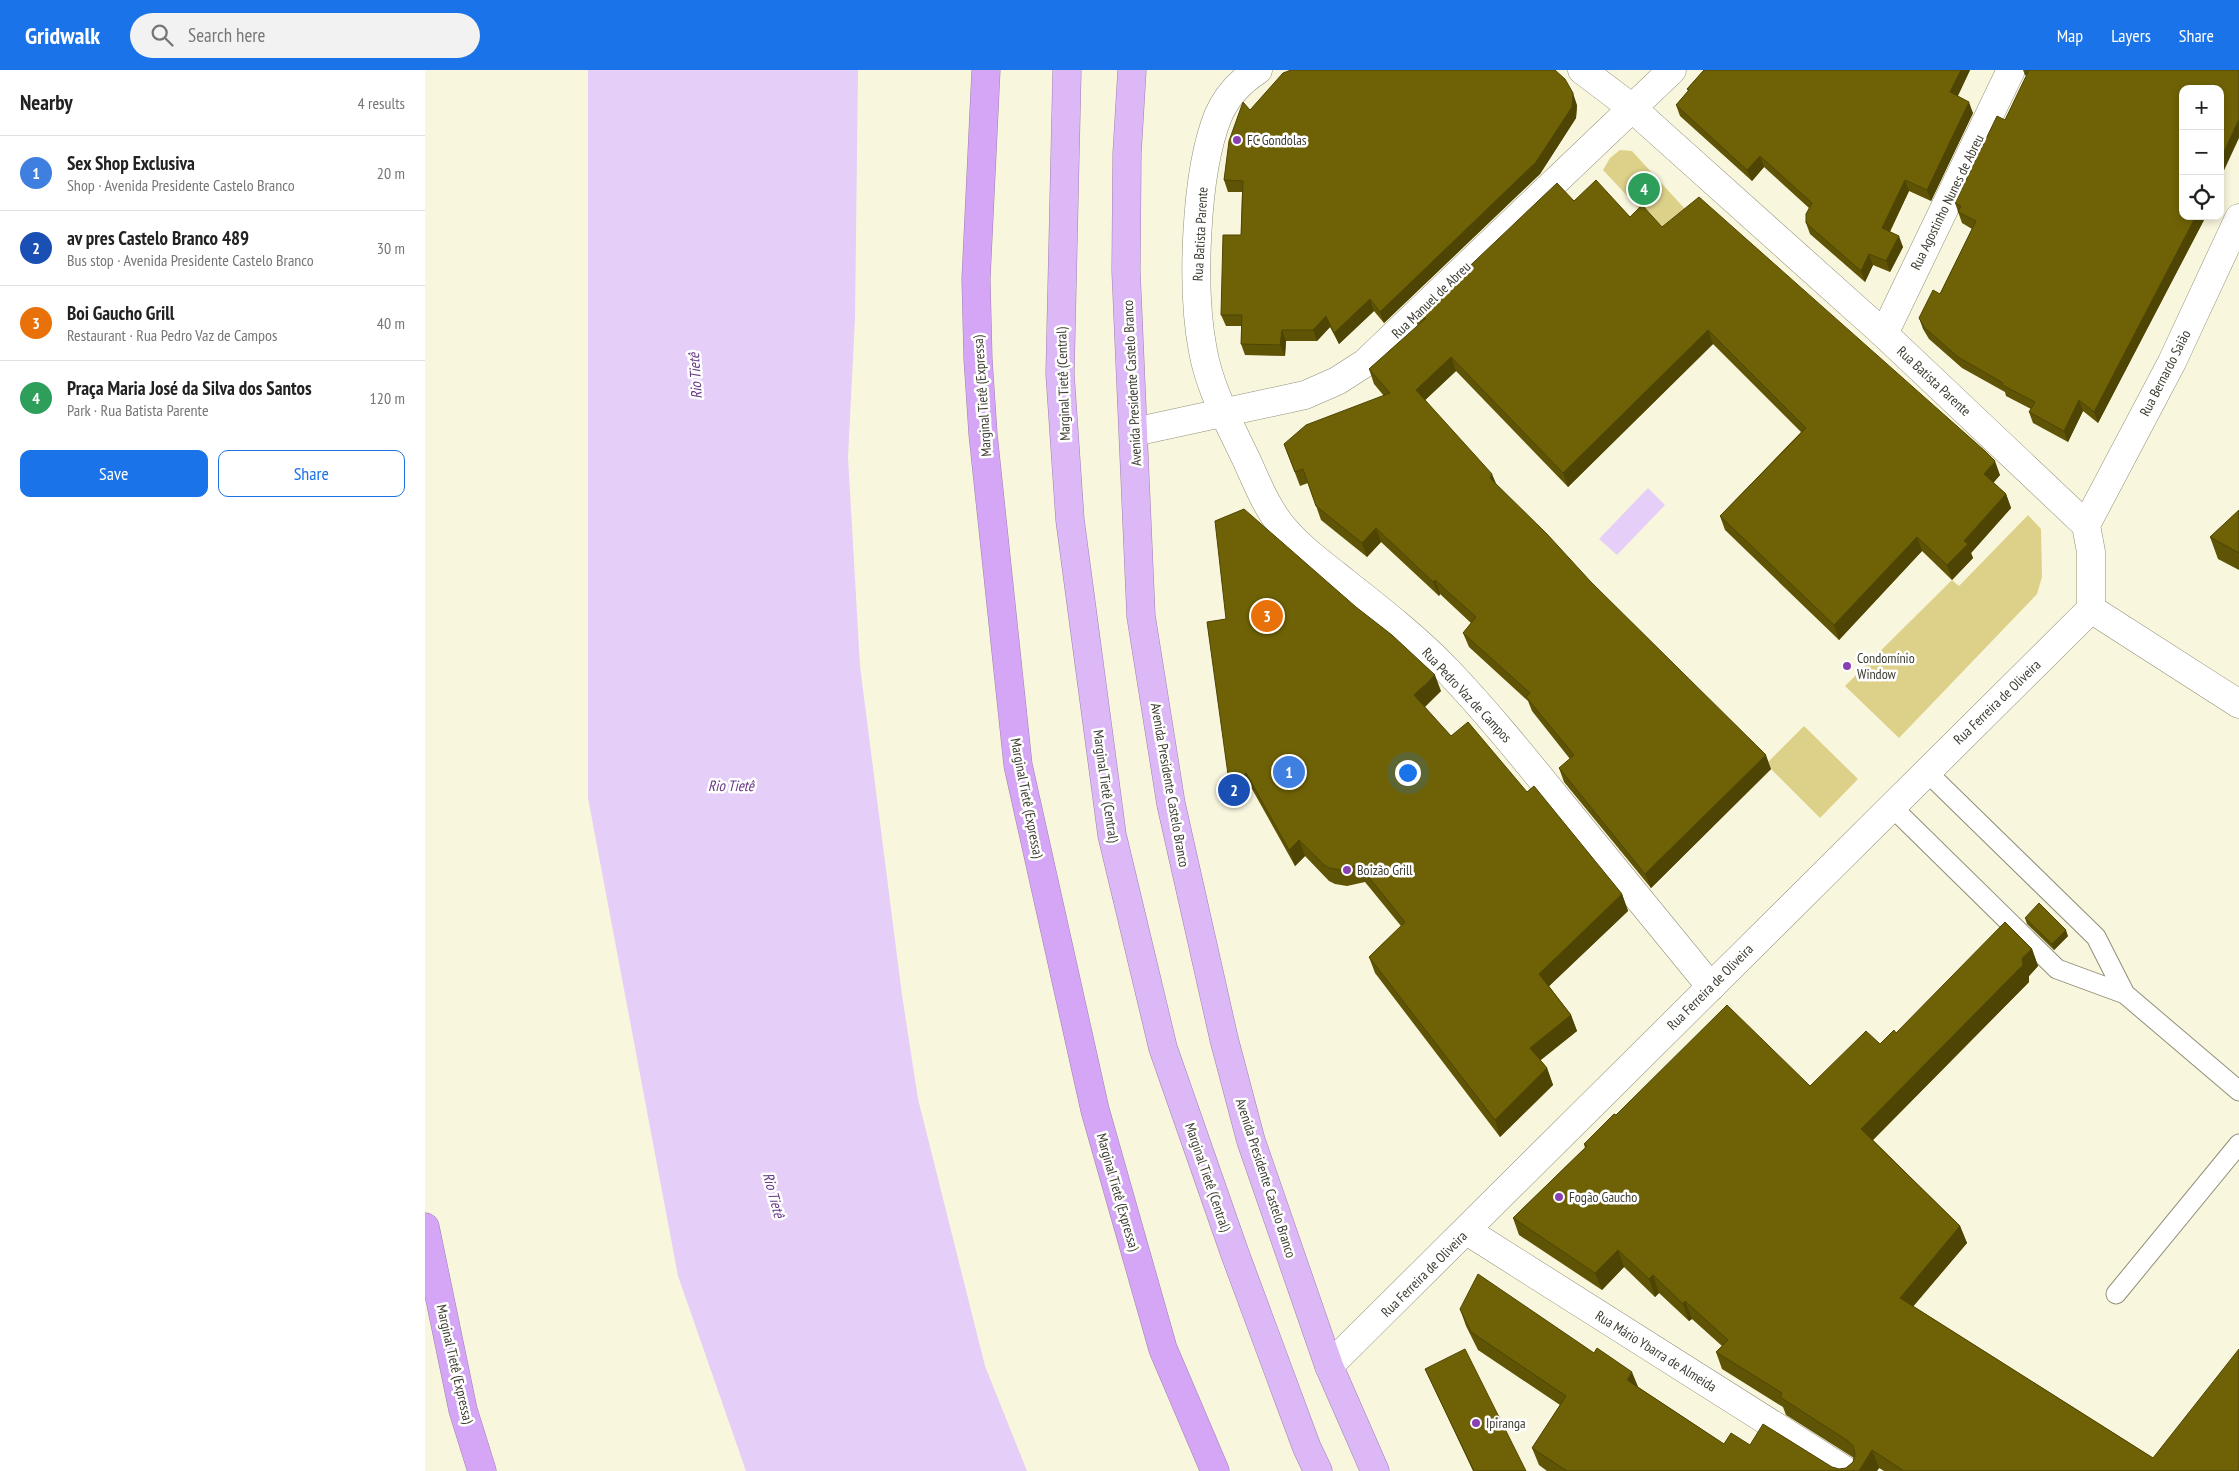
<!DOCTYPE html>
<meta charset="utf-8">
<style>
body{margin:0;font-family:"PT Sans Narrow",sans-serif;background:#f2f2f2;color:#222}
.controls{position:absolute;right:15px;top:15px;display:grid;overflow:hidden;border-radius:10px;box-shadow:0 2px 8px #0003}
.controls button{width:45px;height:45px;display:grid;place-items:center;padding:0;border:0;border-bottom:1px solid #e0e0e0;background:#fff;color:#222;font:25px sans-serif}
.you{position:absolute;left:982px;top:702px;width:18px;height:18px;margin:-12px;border:4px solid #fff;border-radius:50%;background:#1a73e8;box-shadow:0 0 0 8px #1a73e833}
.badge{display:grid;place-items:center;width:32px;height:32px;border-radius:50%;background:#1a73e8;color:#fff;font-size:16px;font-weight:700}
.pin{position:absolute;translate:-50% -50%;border:2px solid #fff;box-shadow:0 1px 5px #0006}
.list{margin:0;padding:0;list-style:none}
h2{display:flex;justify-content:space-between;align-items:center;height:65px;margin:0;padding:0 20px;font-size:21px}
h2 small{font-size:16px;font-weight:400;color:#767676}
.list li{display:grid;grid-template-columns:32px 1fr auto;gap:15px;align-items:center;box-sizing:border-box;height:75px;padding:0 20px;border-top:1px solid #e0e0e0}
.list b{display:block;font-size:19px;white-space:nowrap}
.list p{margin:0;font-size:16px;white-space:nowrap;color:#767676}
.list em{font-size:16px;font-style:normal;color:#767676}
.actions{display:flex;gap:10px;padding:15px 20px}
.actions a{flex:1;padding:11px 0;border:1px solid #1a73e8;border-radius:10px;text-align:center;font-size:18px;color:#1a73e8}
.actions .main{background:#1a73e8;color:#fff}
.icon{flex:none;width:28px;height:28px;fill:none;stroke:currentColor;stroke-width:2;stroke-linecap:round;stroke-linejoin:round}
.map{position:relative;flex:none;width:1814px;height:1401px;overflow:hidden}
header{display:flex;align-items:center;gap:30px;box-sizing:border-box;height:70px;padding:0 25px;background:#1a73e8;color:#fff}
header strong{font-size:24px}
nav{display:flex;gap:28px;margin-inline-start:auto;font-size:18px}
.search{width:350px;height:45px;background:#f2f2f2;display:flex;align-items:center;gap:12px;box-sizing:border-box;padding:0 18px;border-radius:28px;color:#767676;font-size:19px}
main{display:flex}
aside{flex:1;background:#fff}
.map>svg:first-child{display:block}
.green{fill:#ddd189}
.water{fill:#e5cef7}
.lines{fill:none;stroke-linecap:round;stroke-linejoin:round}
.service-casing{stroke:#928e79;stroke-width:21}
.minor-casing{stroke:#928e79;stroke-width:29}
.tertiary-casing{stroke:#928e79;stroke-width:29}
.trunk-casing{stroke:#9f81b1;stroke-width:29}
.motorway-casing{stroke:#9f81b1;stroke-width:29}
.service{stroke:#fff;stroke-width:19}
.minor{stroke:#fff;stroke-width:28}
.tertiary{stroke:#fff;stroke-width:28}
.trunk{stroke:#dcb8f7;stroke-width:28}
.motorway{stroke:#d4a6f5;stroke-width:28}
.wall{fill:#5f5405}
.shaded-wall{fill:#4e4504}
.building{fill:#6f6206;stroke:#4e4504}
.poi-dot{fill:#8840b3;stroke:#fff;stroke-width:2}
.labels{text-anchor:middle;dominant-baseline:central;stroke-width:5;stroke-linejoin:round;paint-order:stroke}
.poi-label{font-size:14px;fill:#3d3c32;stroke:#fff;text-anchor:start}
.street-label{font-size:14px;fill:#3d3c32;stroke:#fff}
.water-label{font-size:15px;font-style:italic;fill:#683886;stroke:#fff}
</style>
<header>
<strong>Gridwalk</strong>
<div class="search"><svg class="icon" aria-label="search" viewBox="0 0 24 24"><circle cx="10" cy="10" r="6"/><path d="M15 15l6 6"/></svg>Search here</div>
<nav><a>Map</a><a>Layers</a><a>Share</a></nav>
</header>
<main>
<aside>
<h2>Nearby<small>4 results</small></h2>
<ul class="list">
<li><span class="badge" style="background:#3f7fe0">1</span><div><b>Sex Shop Exclusiva</b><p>Shop · Avenida Presidente Castelo Branco</p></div><em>20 m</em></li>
<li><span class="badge" style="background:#1a4fb4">2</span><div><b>av pres Castelo Branco 489</b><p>Bus stop · Avenida Presidente Castelo Branco</p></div><em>30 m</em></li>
<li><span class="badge" style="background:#e8710a">3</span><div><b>Boi Gaucho Grill</b><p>Restaurant · Rua Pedro Vaz de Campos</p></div><em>40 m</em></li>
<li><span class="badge" style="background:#2e9e5b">4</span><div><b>Praça Maria José da Silva dos Santos</b><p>Park · Rua Batista Parente</p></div><em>120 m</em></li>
</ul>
<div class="actions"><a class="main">Save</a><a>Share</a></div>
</aside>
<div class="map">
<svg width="1814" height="1401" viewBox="0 0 1814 1401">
<rect width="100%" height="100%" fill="#f9f6de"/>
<path class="green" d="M1195 80 1207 81 1260 139 1236 162 1178 100 1185 88Z
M1603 445 1616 459 1617 507 1612 524 1474 668 1420 616 1527 510 1534 516Z
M1379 656 1433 709 1395 748 1341 694Z"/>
<path class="water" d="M163 0H433L430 248 423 387 435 596 477 925 493 1029 560 1296 602 1401H321L253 1206 163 728Z
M1223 418 1240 435 1192 485 1174 469Z"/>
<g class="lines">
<g class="service-casing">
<path id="service" d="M1466 736 1632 899 1700 924 1671 867 1501 701
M1700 924 1814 1021
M1691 1224 1814 1074"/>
</g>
<g class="minor-casing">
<path id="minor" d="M833 0C816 11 801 27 793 46 770 104 766 220 778 281 785 320 805 355 822 391 832 413 841 436 856 455 871 474 892 490 911 505 949 535 988 565 1022 600 1065 645 1104 694 1143 742 1191 800 1238 859 1286 917
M1157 0 1207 38 1459 264 1661 455
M1459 264 1586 0
M709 362 880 325 912 311 940 293 1247 0
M1042 1161 1421 1401"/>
</g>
<g class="tertiary-casing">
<path id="tertiary" d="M1666 539V482L1661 455 1747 292 1814 148
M1666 539 1814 634
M904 1296 1666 539"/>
</g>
<g class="trunk-casing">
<path id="trunk" d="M642 0 635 304 645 450 687 765 738 978 810 1184 882 1378 893 1401
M707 0 702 84 701 201 716 546 746 734 799 969 826 1071 904 1296 950 1401"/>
</g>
<g class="motorway-casing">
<path id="motorway" d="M561 0 551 209 553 289 558 364 593 695 670 1040 738 1279 790 1401
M0 1157 38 1340 57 1401"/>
</g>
<use href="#service" class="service"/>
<use href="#minor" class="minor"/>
<use href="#tertiary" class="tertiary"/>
<use href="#trunk" class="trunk"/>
<use href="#motorway" class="motorway"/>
</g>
<path class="wall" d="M1279 0H1545L1533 26 1548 43 1506 131 1484 121 1465 162 1478 177 1465 202 1448 195 1440 212 1385 164 1381 153 1384 138 1339 97 1327 111 1255 46 1251 35 1263 21 1262 19Z
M1598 0H1814L1758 146H1781L1779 150 1673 353 1658 341 1643 372 1608 353 1604 342 1606 339 1581 326 1580 322 1537 298 1504 269 1498 259 1494 248 1515 224 1547 159 1537 153 1530 133 1580 50 1602 6 1600 5Z
M1152 35 1151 48 1115 104 959 253 949 241 914 274 905 257 892 271H861L860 286 820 285 816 274V256H801L796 245 816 165 817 122H803L799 110 825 40Z
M1149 131 1205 147 1237 157 1575 405 1568 413 1581 424 1586 438 1546 483 1548 488 1527 510 1497 481 1414 570 1300 460 1295 446 1376 362 1288 274 1143 417 1031 301 1000 330 1071 414 1346 699 1226 818 1139 712 1134 698 1145 689 1107 641 1103 631 1044 577 1038 563 1046 553 1015 524 1014 526 956 472 942 487 896 450 883 413 875 416 859 374 959 326 949 314 944 299 993 256 990 248Z
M1814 440V500L1793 489 1785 467Z
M801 549 1016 621 999 637 1026 666 1102 722 1197 824 1203 841 1124 916 1146 945 1152 961 1115 990 1122 998 1128 1015 1075 1067 950 903 944 887 976 856 940 812 922 816 910 814 904 811 880 786 870 796 827 719 811 735Z
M1600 848 1643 866 1629 880 1602 854Z
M1607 879 1613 896 1604 906V912L1448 1070 1535 1156 1542 1173 1488 1236 1728 1388 1814 1401H1459L1454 1398 1452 1401H1122L1114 1395 1107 1378 1135 1335 1053 1280 1041 1256 1035 1239 1213 1317 1299 1374 1325 1375 1414 1399 1421 1398 1428 1392 1429 1388 1361 1345 1358 1337 1297 1299 1291 1282 1297 1276 1267 1249 1264 1251 1234 1223 1230 1227 1199 1197 1177 1220 1094 1165 1088 1148 1160 1078 1159 1074 1191 1045 1385 1016 1455 974Z
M1000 1299 1101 1401H1048Z"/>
<path class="shaded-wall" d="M1536 0H1545L1529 33 1525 22Z
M1148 23 1152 35 1151 48 1115 104 959 253 955 242Z
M1544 32 1548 43 1506 131 1502 120Z
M1814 49V68L1795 109V90Z
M1335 86 1339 97 1327 111 1322 100Z
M1480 110 1484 121 1461 169 1457 158Z
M1771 146H1781L1673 353 1669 342Z
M1474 166 1478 177 1465 202 1461 191Z
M1444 184 1448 195 1440 212 1436 201Z
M945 229 949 241 914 274 909 263Z
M901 246 905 257 892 271 888 260Z
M857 260 861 271 860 286 855 275Z
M1283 260 1288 274 1143 417 1138 403Z
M1026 287 1031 301 996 334 991 320Z
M1654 330 1658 341 1643 372 1639 361Z
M1570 391 1575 405 1564 418 1559 404Z
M1067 404 1073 418 1065 408Z
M1581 424 1586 438 1546 483 1548 488 1527 510 1522 495 1539 471Z
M951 458 956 472 942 487 937 473Z
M1492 467 1497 481 1414 570 1409 555Z
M1010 510 1015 524 1014 526 1008 512Z
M1010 605 1016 621 995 642 989 625Z
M1341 685 1346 699 1226 818 1220 804Z
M821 703 827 719 811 735 805 719Z
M874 770 880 786 870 796 864 780Z
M1197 824 1203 841 1120 920 1114 904Z
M1641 860 1643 866 1629 880 1627 874Z
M1607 879 1613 896 1604 906V912L1442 1076 1436 1059Z
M1146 945 1152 961 1111 994 1105 978Z
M1122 998 1128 1015 1075 1067 1070 1050Z
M1535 1156 1542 1173 1481 1245 1475 1228Z
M1193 1180 1199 1197 1177 1220 1170 1203Z
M1228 1205 1234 1223 1230 1227 1224 1209Z
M1260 1231 1267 1249 1264 1251 1258 1234Z
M1207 1302 1214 1319 1202 1310Z
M1447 1380 1454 1398 1452 1401H1434Z"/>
<path class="building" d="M866 0H1130L1140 9 1148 23 1147 37 1111 92 955 242 945 229 909 263 901 246 888 260H857L855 275 816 274 817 245H796L798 165H816L818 111 799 110 804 71 818 32 825 40 858 3Z
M1279 0H1536L1525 22 1544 32 1502 120 1480 110 1457 158 1474 166 1461 191 1444 184 1436 201 1381 153V144L1387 133 1335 86 1322 100 1251 35 1264 20 1262 19Z
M1604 0H1814V49L1795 90V19H1758V146H1771L1669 342 1654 330 1639 361 1604 342 1610 332 1577 315 1578 313 1533 287 1500 258 1494 248 1508 220 1515 224 1551 151 1533 142 1536 136 1530 133 1572 46 1580 50Z
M1171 110 1205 147 1217 135 1237 157 1274 127 1560 381 1570 391 1559 404 1581 424 1539 471 1543 474 1522 495 1492 467 1409 555 1295 446 1381 358 1283 260 1138 403 1026 287 991 320 1067 404 1065 408 1122 464 1166 512 1341 685 1220 804 1134 698 1149 685 1101 627 1105 623 1038 563 1051 547 1010 510 1008 512 951 458 937 473 891 436 878 399 870 402 859 374 881 355 965 323 944 299 1001 248H990L1132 113 1149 131Z
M819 439 931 537 967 565 1010 605 989 625 1026 666 1043 652 1102 722 1109 716 1197 824 1114 904 1146 945 1105 978 1122 998 1070 1050 944 887 980 852 934 795 916 800 904 798 898 794 874 770 864 780 821 703 805 719 782 552 801 549 790 451Z
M1814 440V483L1785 467Z
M1614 833 1641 860 1627 874 1600 848Z
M1580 852 1607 879 1597 888 1598 895 1436 1059 1535 1156 1475 1228 1728 1388 1814 1279V1401H1479L1447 1380 1434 1401H1142L1107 1378 1141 1326 1046 1262 1035 1239 1053 1204 1169 1283 1172 1278 1207 1302 1202 1310 1299 1374 1306 1363 1325 1375 1338 1354 1407 1397 1414 1399 1421 1398 1428 1392 1430 1384 1428 1376 1423 1371 1355 1327 1357 1323 1291 1282 1303 1270 1260 1231 1258 1234 1228 1205 1224 1209 1193 1180 1170 1203 1088 1148 1162 1076 1159 1074 1189 1044 1191 1045 1302 935 1385 1016 1441 961 1455 974 1469 960 1471 963Z
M1040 1279 1101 1401H1049L1000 1299Z"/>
<g class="poi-dot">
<circle cx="812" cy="70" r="5"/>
<circle cx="1422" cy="596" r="5"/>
<circle cx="922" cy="800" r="5"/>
<circle cx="1134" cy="1127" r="5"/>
<circle cx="1051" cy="1353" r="5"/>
</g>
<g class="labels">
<g class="poi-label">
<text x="822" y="70">FC Gondolas</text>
<text x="1432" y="588">Condomínio<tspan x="1432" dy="16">Window</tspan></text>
<text x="932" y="800">Boizão Grill</text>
<text x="1144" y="1127">Fogão Gaucho</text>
<text x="1061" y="1353">Ipiranga</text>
</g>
<g class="street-label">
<text transform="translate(1522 132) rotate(-64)">Rua Agostinho Nunes de Abreu</text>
<text transform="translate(775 164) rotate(-87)">Rua Batista Parente</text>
<text transform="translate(1006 230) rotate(-44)">Rua Manuel de Abreu</text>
<text transform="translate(1740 303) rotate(-63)">Rua Bernardo Saião</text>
<text transform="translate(1509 311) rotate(43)">Rua Batista Parente</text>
<text transform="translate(707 313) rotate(-93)">Avenida Presidente Castelo Branco</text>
<text transform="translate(638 314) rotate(-92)">Marginal Tietê (Central)</text>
<text transform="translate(557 326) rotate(-94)">Marginal Tietê (Expressa)</text>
<text transform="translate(1042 625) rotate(47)">Rua Pedro Vaz de Campos</text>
<text transform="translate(1572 632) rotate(-44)">Rua Ferreira de Oliveira</text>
<text transform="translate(745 715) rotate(80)">Avenida Presidente Castelo Branco</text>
<text transform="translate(681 716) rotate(82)">Marginal Tietê (Central)</text>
<text transform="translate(602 728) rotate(79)">Marginal Tietê (Expressa)</text>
<text transform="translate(1285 917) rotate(-45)">Rua Ferreira de Oliveira</text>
<text transform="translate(783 1107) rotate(71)">Marginal Tietê (Central)</text>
<text transform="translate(841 1108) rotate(72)">Avenida Presidente Castelo Branco</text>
<text transform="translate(693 1122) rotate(74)">Marginal Tietê (Expressa)</text>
<text transform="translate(999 1204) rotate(-45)">Rua Ferreira de Oliveira</text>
<text transform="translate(1231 1281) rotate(32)">Rua Mário Ybarra de Almeida</text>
<text transform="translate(30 1294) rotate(77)">Marginal Tietê (Expressa)</text>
</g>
<g class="water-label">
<text transform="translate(270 306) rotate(-94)">Rio Tietê</text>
<text x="306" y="715">Rio Tietê</text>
<text transform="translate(349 1125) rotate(75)">Rio Tietê</text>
</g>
</g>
</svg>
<div class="controls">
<button>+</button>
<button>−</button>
<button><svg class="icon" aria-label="locate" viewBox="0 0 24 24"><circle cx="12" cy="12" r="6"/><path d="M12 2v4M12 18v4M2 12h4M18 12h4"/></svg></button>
</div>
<div class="you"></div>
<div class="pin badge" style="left:864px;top:702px;background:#3f7fe0">1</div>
<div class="pin badge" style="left:809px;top:720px;background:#1a4fb4">2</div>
<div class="pin badge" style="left:842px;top:546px;background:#e8710a">3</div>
<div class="pin badge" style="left:1219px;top:119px;background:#2e9e5b">4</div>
</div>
</main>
